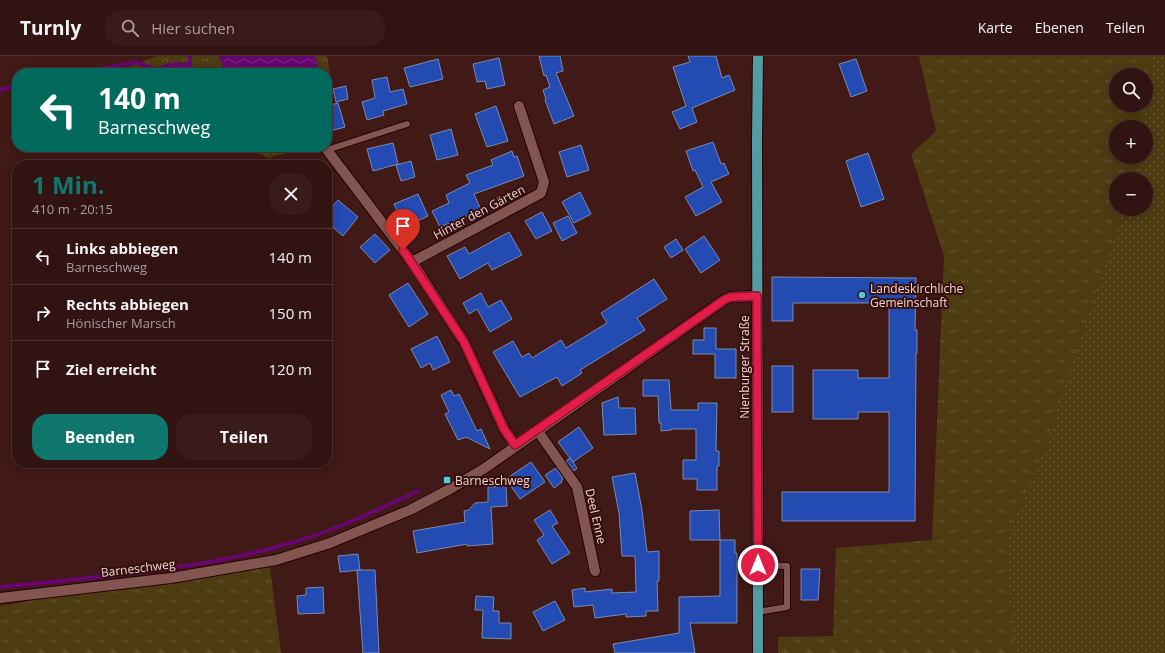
<!DOCTYPE html>
<html lang="de">
<meta charset="utf-8">
<style>
body{margin:0;font-family:"Open Sans",sans-serif;background:#391c1a;color:#f1f3f6;height:100vh;display:flex;flex-direction:column;font-size:15px;white-space:nowrap}
*{box-sizing:border-box;margin:0}
p{font-size:13px;color:#a89e9f}
.icon{flex:none;width:22px;height:22px;fill:none;stroke:currentColor;stroke-width:2;stroke-linecap:round;stroke-linejoin:round}
.map{position:relative;flex:1;overflow:hidden}
.sheet{position:absolute;left:12px;top:104px;width:320px;height:308px;display:flex;flex-direction:column;background:#311311;border-radius:16px;box-shadow:0 2px 10px #0003,0 0 0 1px #4c3231}
.sheet>*{flex:none}
.hud{position:absolute;left:12px;top:12px;width:320px;height:84px;border-radius:16px;box-shadow:0 2px 10px #0003,0 0 0 1px #4c3231;background:#00695c;color:#fff;overflow:hidden}
.controls{position:absolute;left:1109px;top:12px;display:grid;gap:8px}
.controls a{display:grid;place-items:center;width:44px;height:44px;border-radius:50%;background:#311311;box-shadow:0 2px 10px #0003,0 0 0 1px #4c3231;font-size:20px}
.pin{position:absolute;display:grid;place-items:center;width:34px;height:34px;color:#fff;margin:-41px -17px;border-radius:50% 50% 50% 0;rotate:-45deg;box-shadow:0 0 4px #0007}
.pin .icon{rotate:45deg}
.me{position:absolute;width:44px;margin:-22px;rotate:0deg;stroke-linejoin:round;filter:drop-shadow(0 0 3px #0008)}
.turn{display:flex;align-items:center;gap:14px;height:84px;padding:0 20px;font-size:18px}
.turn .icon{width:52px;height:52px;stroke-width:2.5}
.turn b{display:block;font-size:28px;line-height:34px}
.round{display:grid;place-items:center;flex:none;width:42px;height:42px;border-radius:16px;background:#391c1a}
.headline{display:flex;align-items:center;justify-content:space-between;height:68px;padding:0 20px}
h1{font-size:24px;font-weight:700;line-height:30px;color:#0f766e}
.action{display:flex;gap:8px;margin-top:auto;padding:8px 20px}
.action a{flex:1;height:46px;border-radius:16px;background:#0f766e;color:#fff;font-size:16px;font-weight:700;line-height:46px;text-align:center}
.action a+a{background:#391c1a;color:#f1f3f6}
ul{padding:0;list-style:none}
li{display:flex;align-items:center;gap:12px;height:56px;padding:0 20px;border-top:1px solid #4c3231}
li div{flex:1}
li b{display:block;font-size:15px}
li em{font-style:normal}
header{display:flex;align-items:center;gap:24px;box-sizing:border-box;height:56px;padding:0 20px;background:#311311;border-bottom:1px solid #4c3231}
header strong{font-size:19px}
nav{display:flex;gap:22px;margin-inline-start:auto;font-size:14px}
.search{width:280px;height:36px;background:#391c1a;display:flex;align-items:center;gap:10px;box-sizing:border-box;padding:0 14px;border-radius:16px;color:#a89e9f;font-size:15px}
.map>svg:first-child{display:block}
.grass{fill:url(#grass-tufts);fill-rule:evenodd}
.forest{fill:url(#forest-crowns)}
.park{fill:url(#park-dots)}
.water{fill:url(#water-waves)}
.lines{fill:none;stroke-linecap:round;stroke-linejoin:round}
.stream{stroke:#680570;stroke-width:4}
.building{fill:#244bb2;stroke:#788bb1}
.service-casing{stroke:#250203;stroke-width:8}
.minor-casing{stroke:#250203;stroke-width:12}
.primary-casing{stroke:#250203;stroke-width:12}
.service{stroke:#835551;stroke-width:6}
.minor{stroke:#835551;stroke-width:10}
.primary{stroke:#519da4;stroke-width:10}
.route-casing{stroke:#92132f;stroke-width:10}
.route{stroke:#e11d48;stroke-width:7}
.poi-dot{fill:#52cbd8;stroke:#350f0e;stroke-width:1.5}
.labels{text-anchor:middle;dominant-baseline:central;stroke-width:4;stroke-linejoin:round;paint-order:stroke}
.street-label{font-size:12px;fill:#f1d5d2;stroke:#350f0e}
.poi-label{font-size:12px;fill:#f1d5d2;stroke:#350f0e;text-anchor:start}
</style>
<header>
<strong>Turnly</strong>
<div class="search"><svg class="icon" aria-label="search" viewBox="0 0 24 24"><circle cx="10" cy="10" r="6"/><path d="M15 15l6 6"/></svg>Hier suchen</div>
<nav><a>Karte</a><a>Ebenen</a><a>Teilen</a></nav>
</header>
<div class="map">
<svg width="1165" height="597" viewBox="0 0 1165 597">
<defs>
<pattern id="grass-tufts" width="24" height="20" patternUnits="userSpaceOnUse"><rect width="24" height="20" fill="#4d3b12"/><path d="M3 7l-1-3M5 7V3M7 7l1-3M15 17l-1-3M17 17v-4M19 17l1-3" fill="none" stroke="#675634"/></pattern>
<pattern id="forest-crowns" width="20" height="18" patternUnits="userSpaceOnUse"><rect width="20" height="18" fill="#4d3b12"/><path d="M2 6a3 3 0 1 1 6 0M12 15a3 3 0 1 1 6 0" fill="none" stroke="#675634"/></pattern>
<pattern id="park-dots" width="8" height="8" patternUnits="userSpaceOnUse"><rect width="8" height="8" fill="#4d3b12"/><path d="M2 2h.1M6 6h.1" fill="none" stroke="#675634" stroke-width="1.8" stroke-linecap="round"/></pattern>
<pattern id="water-waves" width="16" height="10" patternUnits="userSpaceOnUse"><rect width="16" height="10" fill="#680570"/><path d="M0 5q4-4 8 0t8 0" fill="none" stroke="#7e2984"/></pattern>
</defs>
<rect width="100%" height="100%" fill="#411917"/>
<!-- grass -->
<g class="grass">
<path d="M919,0h246v597h-387v-16l55,-1 3,-88 96,-8 12,-284 -33,-102 25,-23zM1116,19h30v30h-30zM1116,71h30v30h-30zM1116,123h30v30h-30z"/>
<path d="M269,503l12,94h-281v-47z"/>
</g>
<!-- forest -->
<g class="forest">
<path d="M157,0h62l7,17h-28l-8,-10 -18,-1 -20,8 2,3h-25l-1,-6z"/>
<path d="M315,0h12l3,17h-37l25,-7z"/>
</g>
<!-- park -->
<g class="park">
<path d="M1154,0h11v597h-150l-7,-84v-33l37,-87 78,-240h23v-30h-14l5,-22h9v-30h-4z"/>
<path d="M254,91h53l-39,11 -11,-5z"/>
</g>
<!-- water -->
<g class="water">
<path d="M219,0h96l3,10 -25,7h-67z"/>
<path d="M172,6l18,1 8,10h-44l-2,-4z"/>
</g>
<g class="lines">
<!-- stream -->
<g class="stream">
<path d="M186,9l4,-2v-7"/>
<path d="M80,17l55,-11 22,8"/>
<path d="M0,34l17,-4"/>
<path d="M0,531c95,-10 194,-16 287,-43 45,-12 88,-33 131,-53"/>
</g>
</g>
<!-- building -->
<g class="building">
<path d="M539,0h21l3,15 -7,2 18,43 -20,8 -9,-24 1,-1 -3,-9 7,-3 -4,-12 -2,1z"/>
<path d="M688,0h28l6,22 7,-3 6,15 -43,18 5,14 -17,7 -8,-17 14,-6 -13,-39 17,-5z"/>
<path d="M499,2l6,27 -18,4 -2,-8 -8,1 -4,-18z"/>
<path d="M438,3l5,20 -33,8 -6,-19z"/>
<path d="M856,3l11,32 -16,6 -12,-33z"/>
<path d="M387,21l3,15 13,-3 4,15 -24,7 1,4 -17,5 -5,-18 13,-4 -3,-18z"/>
<path d="M346,30l2,13 -12,3 -3,-13z"/>
<path d="M338,47l7,24 -18,5v-26z"/>
<path d="M496,50l12,35 -21,6 -12,-33z"/>
<path d="M451,73l7,26 -21,5 -7,-25z"/>
<path d="M713,86l8,22 3,-1 5,11 -18,8 11,20 -26,14 -11,-19 18,-10 -8,-17 -2,1 -7,-20z"/>
<path d="M393,87l5,21 -25,7 -6,-22z"/>
<path d="M581,89l8,25 -22,7 -8,-25z"/>
<path d="M512,95l2,6 3,-1 7,20 -50,18 7,16 -41,17 -8,-16 17,-8 -3,-8 24,-12 -4,-8 27,-10 -2,-5z"/>
<path d="M868,97l16,46 -23,8 -15,-46z"/>
<path d="M411,105l4,16 -14,4 -5,-16z"/>
<path d="M580,136l11,22 -17,9 -12,-21z"/>
<path d="M418,138l10,22 -24,11 -10,-23z"/>
<path d="M338,144l20,17 -15,19 -16,-14v-9z"/>
<path d="M542,156l10,19 -16,8 -11,-18z"/>
<path d="M568,160l9,17 -15,8 -9,-18z"/>
<path d="M509,176l13,23 -30,15 -4,-7 -28,16 -13,-23 18,-9 4,7z"/>
<path d="M375,178l15,16 -15,13 -15,-16z"/>
<path d="M704,180l16,24 -19,13 -16,-24z"/>
<path d="M676,183l7,11 -12,8 -7,-11z"/>
<path d="M772,221l144,1 -1,52h2v23h-1l-1,168h-133v-29h107v-80h-31v7h-45v-49h45v8h31v-75h-96v18h-21z"/>
<path d="M654,223l13,20 -30,19 8,12 -65,40 2,3 -20,13 -5,-9 -37,20 -27,-45 20,-11 9,16 7,-4 3,5 29,-18 5,8 41,-25 -6,-10z"/>
<path d="M408,227l20,31 -19,13 -20,-32z"/>
<path d="M481,237l7,14 13,-7 11,19 -22,13 -13,-23 -8,5 -6,-11z"/>
<path d="M704,272h12v21h20v29h-21v-24h-22v-14h11z"/>
<path d="M437,280l13,26 -17,8 -3,-7 -9,5 -10,-19z"/>
<rect x="772" y="310" width="21" height="46"/>
<path d="M643,324h26l2,30h27v-7h19l-1,48h3v15h-2v24h-20v-11h-14v-19h13v-31h-25v1l-10,1v-8h-2l-1,-27h-15z"/>
<path d="M451,334l3,6 5,-2 18,37 4,-2 9,20 -24,-12 -8,3 -13,-26 4,-2 -8,-17z"/>
<path d="M618,341l1,11h16l1,26 -32,1 -2,-32z"/>
<path d="M579,371l14,21 -20,14 -15,-20z"/>
<path d="M570,402l7,10 -3,3 -8,-10z"/>
<path d="M531,406l14,20 -25,17 -14,-20z"/>
<path d="M556,412l7,11 -2,2 1,1 -8,6 -9,-13z"/>
<path d="M635,417l7,37 5,42 12,-1v30h-2l1,30h-12v5l-20,1v-3l-31,4 -2,-13 -19,2 -2,-17 13,-2v4l27,-3v4l24,-1 -1,-36h-13l-3,-43 -7,-36z"/>
<path d="M506,430l1,20 -16,1 2,37 -26,2v-2l-50,9 -4,-22 52,-9 -1,-11 5,-1 6,-7 13,-1v-15z"/>
<path d="M550,454l8,13 -6,3 18,27 -18,11 -15,-24 7,-5 -10,-15z"/>
<path d="M719,454l1,30h-30v-29z"/>
<path d="M720,484h15v13h2v70h-47l5,30h-80l-2,-9 66,-11v-36l41,-1z"/>
<path d="M358,498l2,16 -20,2 -2,-16z"/>
<path d="M801,513h19l-2,31h-17z"/>
<path d="M357,514h18l4,83h-16z"/>
<path d="M323,531l1,26 -26,1 -1,-18 9,-1v-7z"/>
<path d="M476,540l18,1 -1,14h6v12h12v16l-29,-1 1,-28h-8z"/>
<path d="M555,545l10,19 -22,11 -10,-19z"/>
</g>
<g class="lines">
<!-- service casing -->
<g class="service-casing">
<g id="service">
<path d="M327,94l80,-26"/>
<path d="M758,509l29,1v41l-29,5"/>
</g>
</g>
<!-- minor casing -->
<g class="minor-casing">
<g id="minor">
<path d="M327,94l85,112 52,80 40,87 11,16"/>
<path d="M412,206l129,-69 3,-11 -25,-76"/>
<path d="M537,374l40,57 18,84"/>
<path d="M0,542l171,-20 105,-18 54,-17 80,-33 40,-21 35,-21 239,-168 7,-3 26,-1"/>
</g>
</g>
<!-- primary casing -->
<g class="primary-casing">
<path id="primary" d="M758,597l-1,-513 1,-84"/>
</g>
<!-- service -->
<use href="#service" class="service"/>
<!-- minor -->
<use href="#minor" class="minor"/>
<!-- primary -->
<use href="#primary" class="primary"/>
</g>
<g class="lines">
<!-- route casing -->
<g class="route-casing">
<path id="route" d="M403,194l61,92 40,87 11,16 209,-145 7,-3 26,-1 1,269"/>
</g>
<!-- route -->
<use href="#route" class="route"/>
</g>
<!-- markers -->
<g class="poi-dot">
<circle cx="862" cy="239" r="4"/>
<rect x="443" y="420" width="8" height="8" rx="2"/>
</g>
<g class="labels">
<!-- street labels -->
<g class="street-label">
<text transform="translate(479 156) rotate(-28)">Hinter den Gärten</text>
<text transform="translate(744 311) rotate(-90)">Nienburger Straße</text>
<text transform="translate(596 460) rotate(77)">Deel Enne</text>
<text transform="translate(138 512) rotate(-7)">Barneschweg</text>
</g>
<!-- poi labels -->
<g class="poi-label">
<text x="870" y="232">Landeskirchliche<tspan x="870" dy="14">Gemeinschaft</tspan></text>
<text x="455" y="424">Barneschweg</text>
</g>
</g>
</svg>
<div class="controls">
<a><svg class="icon" aria-label="search" viewBox="0 0 24 24"><circle cx="10" cy="10" r="6"/><path d="M15 15l6 6"/></svg></a>
<a>+</a>
<a>−</a>
</div>
<div class="pin" style="left:403px;top:194px;background:#d93025"><svg class="icon" aria-label="arrive" viewBox="0 0 24 24"><path d="M6 21V4h12l-3 4 3 4H6"/></svg></div>
<svg class="me" style="left:758px;top:509px" viewBox="-20 -20 40 40"><circle r="17" fill="#e11d48" stroke="#fff" stroke-width="3"/><path d="M0-11L8 9 0 5-8 9z" fill="#fff"/></svg>
<div class="hud">
<div class="turn"><svg class="icon" aria-label="left" viewBox="0 0 24 24"><path d="M17 20v-9H6M10 6l-5 5 5 5"/></svg><div><b>140 m</b>Barneschweg</div></div>
</div>
<section class="sheet">
<div class="headline"><div><h1>1 Min.</h1><p>410 m · 20:15</p></div><a class="round"><svg class="icon" aria-label="close" viewBox="0 0 24 24"><path d="M6 6l12 12M18 6L6 18"/></svg></a></div>
<ul>
<li><svg class="icon" aria-label="left" viewBox="0 0 24 24"><path d="M17 20v-9H6M10 6l-5 5 5 5"/></svg><div><b>Links abbiegen</b><p>Barneschweg</p></div><em>140 m</em></li>
<li><svg class="icon" aria-label="right" viewBox="0 0 24 24"><path d="M7 20v-9h11M14 6l5 5-5 5"/></svg><div><b>Rechts abbiegen</b><p>Hönischer Marsch</p></div><em>150 m</em></li>
<li><svg class="icon" aria-label="arrive" viewBox="0 0 24 24"><path d="M6 21V4h12l-3 4 3 4H6"/></svg><div><b>Ziel erreicht</b></div><em>120 m</em></li>
</ul>
<div class="action"><a>Beenden</a><a>Teilen</a></div>
</section>
</div>
